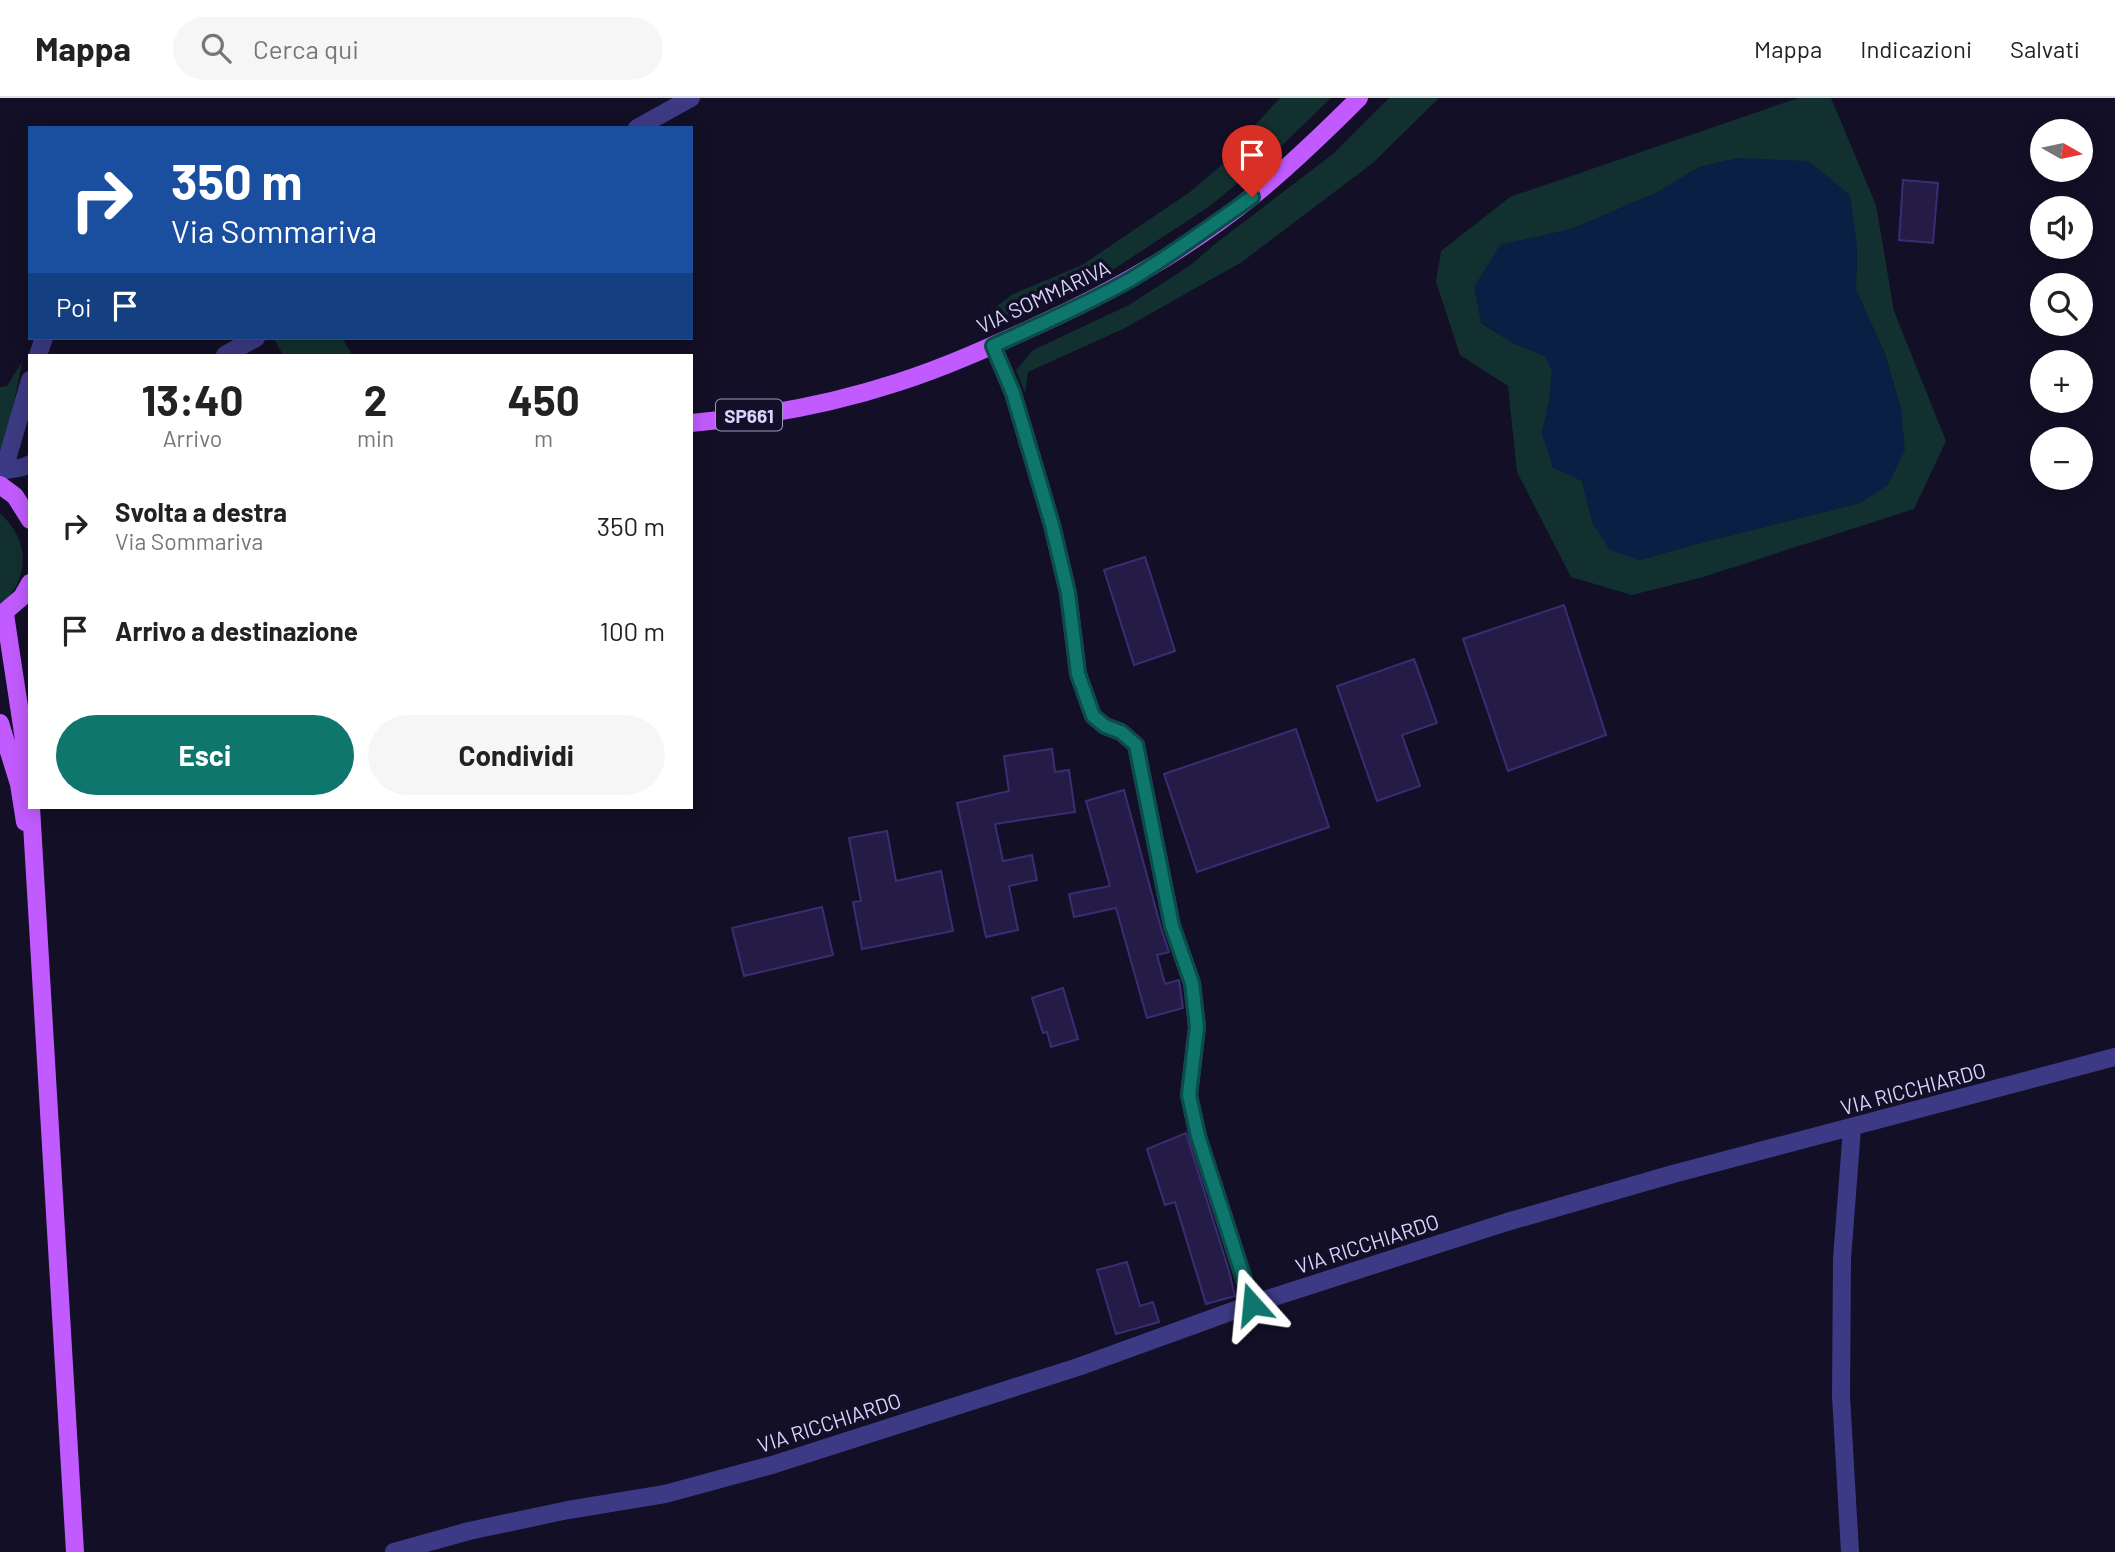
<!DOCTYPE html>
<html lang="it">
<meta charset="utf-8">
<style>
body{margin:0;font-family:Barlow,sans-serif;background:#f6f6f6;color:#222;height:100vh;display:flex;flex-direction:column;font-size:26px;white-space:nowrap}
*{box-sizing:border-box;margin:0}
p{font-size:23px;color:#767676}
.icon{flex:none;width:38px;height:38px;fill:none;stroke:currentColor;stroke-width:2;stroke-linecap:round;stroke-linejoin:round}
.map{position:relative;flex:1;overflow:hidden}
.drawer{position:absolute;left:28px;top:256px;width:665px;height:455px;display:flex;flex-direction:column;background:#fff;border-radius:0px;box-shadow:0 4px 18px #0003}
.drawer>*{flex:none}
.top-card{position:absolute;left:28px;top:28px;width:665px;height:214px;border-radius:0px;box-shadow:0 4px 18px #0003;background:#1a4fa0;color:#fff;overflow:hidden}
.needle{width:46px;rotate:99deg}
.fabs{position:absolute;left:2030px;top:21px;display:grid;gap:14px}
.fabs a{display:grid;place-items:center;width:63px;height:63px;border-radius:50%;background:#fff;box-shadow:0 4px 18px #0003;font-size:35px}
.pin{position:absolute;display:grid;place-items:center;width:60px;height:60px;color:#fff;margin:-72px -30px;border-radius:50% 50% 50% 0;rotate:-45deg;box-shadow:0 0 7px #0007}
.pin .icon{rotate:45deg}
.me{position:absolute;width:77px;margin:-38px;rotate:342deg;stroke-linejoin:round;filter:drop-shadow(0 0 5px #0008)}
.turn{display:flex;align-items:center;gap:24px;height:147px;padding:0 28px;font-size:32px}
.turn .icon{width:91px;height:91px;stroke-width:2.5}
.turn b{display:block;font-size:49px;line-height:60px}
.then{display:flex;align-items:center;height:66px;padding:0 28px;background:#0003;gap:14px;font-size:26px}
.eta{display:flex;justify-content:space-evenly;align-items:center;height:119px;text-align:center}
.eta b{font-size:42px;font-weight:700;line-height:49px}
.button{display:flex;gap:14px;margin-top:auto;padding:14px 28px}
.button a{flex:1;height:80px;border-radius:42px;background:#0f766e;color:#fff;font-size:28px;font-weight:700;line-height:80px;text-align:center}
.button a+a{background:#f6f6f6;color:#222}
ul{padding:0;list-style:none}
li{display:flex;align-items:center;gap:21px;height:105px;padding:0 28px}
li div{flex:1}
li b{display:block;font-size:26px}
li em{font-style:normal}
header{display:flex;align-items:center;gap:42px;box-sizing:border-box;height:98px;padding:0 35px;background:#fff;border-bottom:2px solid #e0e0e0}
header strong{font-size:33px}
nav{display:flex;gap:38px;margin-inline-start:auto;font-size:24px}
.search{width:490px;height:63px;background:#f6f6f6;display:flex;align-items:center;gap:18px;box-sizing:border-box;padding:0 24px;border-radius:38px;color:#767676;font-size:26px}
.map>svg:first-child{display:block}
.green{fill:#12302f;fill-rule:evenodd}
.water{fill:#0a1f44}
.building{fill:#241b47;stroke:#3b2d73;stroke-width:2}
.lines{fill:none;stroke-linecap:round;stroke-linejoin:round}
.minor{stroke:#3d3a85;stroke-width:18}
.major{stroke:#c25bff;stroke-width:18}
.route-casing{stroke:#0a4d48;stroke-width:18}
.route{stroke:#0f766e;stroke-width:12}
.labels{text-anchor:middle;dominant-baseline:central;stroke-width:7;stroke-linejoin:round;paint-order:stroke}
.shield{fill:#130f26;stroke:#9e99be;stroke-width:2}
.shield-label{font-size:19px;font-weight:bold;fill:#d9d4ff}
.street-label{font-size:21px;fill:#d9d4ff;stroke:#130f26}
</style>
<header>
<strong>Mappa</strong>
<div class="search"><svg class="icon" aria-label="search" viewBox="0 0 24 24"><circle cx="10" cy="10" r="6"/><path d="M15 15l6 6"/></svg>Cerca qui</div>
<nav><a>Mappa</a><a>Indicazioni</a><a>Salvati</a></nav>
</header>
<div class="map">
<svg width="2115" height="1454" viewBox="0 0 2115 1454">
<rect width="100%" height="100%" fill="#130f26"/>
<!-- green -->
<g class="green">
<path d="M1280,0h51l-57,55 -64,53 -96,63 -88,42 -51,12 38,-29 69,-29 108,-73 49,-42 16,-25z"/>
<path d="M1389,0h50l-65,64 -132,100 -119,67 -95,43 -3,21 -9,-23 17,-20 96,-45 63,-41 23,-20 119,-91z"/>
<path d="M1798,0h33l45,107 18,106 52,130 -32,68 -211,68 -71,18 -61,-18 -54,-105 -9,-86 -48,-31 -24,-73 5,-31 69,-54zM1739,60l118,88 -1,44 29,64 16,55 -41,94 -164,41 -57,16 -46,-36 -11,-43 -40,-47 7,-32 3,-32 -7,-14 -32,-13 -32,-20 19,-78 72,-16 84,-36 44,-26z"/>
<path d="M277,240h65l10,17h-69l-9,-16z"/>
<path d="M22,264l-8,42 -14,52v-69l7,-1z"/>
<path d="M0,415c31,29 30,65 0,94z"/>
</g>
<!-- water -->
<path class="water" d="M1739,60l70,3 41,34 7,51 -1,44 29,64 16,55 4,41 -17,35 -28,18 -164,41 -56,16 -30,-10 -17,-26 -11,-43 -29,-13 -11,-34 7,-32 3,-32 -7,-14 -32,-13 -32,-20 -7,-36 26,-42 72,-16 84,-36 44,-26z"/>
<!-- building -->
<g class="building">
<path d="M1903,82l35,3 -5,60 -34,-3z"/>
<path d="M1145,459l30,94 -41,14 -30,-95z"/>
<path d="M1564,507l42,130 -98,36 -45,-132z"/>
<path d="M1414,561l23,64 -35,12 18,51 -43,15 -40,-115z"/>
<path d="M1296,631l33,98 -132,45 -33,-98z"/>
<path d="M1052,651l3,23 14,-2 6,42 -80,12 8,37 29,-6 5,25 -28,6 9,44 -32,7 -29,-134 52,-12 -5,-35z"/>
<path d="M1124,692l37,138 8,24 -12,3 8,29 14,-4 4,28 -36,10 -31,-110 -42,9 -5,-23 41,-8 -24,-85z"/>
<path d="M887,733l9,50 45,-10 12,60 -91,18 -9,-47 8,-1 -12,-63z"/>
<path d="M822,809l11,48 -89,21 -12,-48z"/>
<path d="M1063,890l15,51 -27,8 -4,-15 -4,1 -11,-35z"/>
<path d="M1186,1035l43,138 6,25 -29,8 -31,-102 -10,3 -18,-56z"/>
<path d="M1127,1164l13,44 13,-4 6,20 -43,12 -19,-64z"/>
</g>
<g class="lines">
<!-- minor -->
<g class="minor">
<path d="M637,30l54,-30"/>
<path d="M993,248l20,47 39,132 16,68 10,81 15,42 12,10 16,6 15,13 36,181 20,57 5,44 -8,68 9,42 54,167"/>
<path d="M38,257l6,-17"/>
<path d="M225,257l31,-17"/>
<path d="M4,372l26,-90"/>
<path d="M0,375c9,-6 18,-2 30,-9"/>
<path d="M394,1454l75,-21 99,-21 97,-16 107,-29 306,-98 174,-63 255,-82 166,-48 442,-117"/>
<path d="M1850,1454l-9,-156 1,-137 10,-131"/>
</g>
<!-- major -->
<g class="major">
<path d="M691,325c70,-6 141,-19 208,-41 47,-15 93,-36 137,-56 78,-35 152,-77 218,-131 37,-30 71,-63 105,-97"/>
<path d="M0,387l15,11 15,24"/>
<path d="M5,516l18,119 6,57"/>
<path d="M0,518l22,-19 8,-14"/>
<path d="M0,625l19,61 6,38"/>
<path d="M31,709l44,745"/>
</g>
</g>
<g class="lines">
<!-- route casing -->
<g class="route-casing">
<path id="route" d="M1252,99c-39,28 -78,56 -119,81 -45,26 -93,46 -140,68l20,47 39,132 16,68 10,81 15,42 12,10 16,6 15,13 36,181 20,57 5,44 -8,68 9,41 54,168"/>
</g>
<!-- route -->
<use href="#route" class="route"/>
</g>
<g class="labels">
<!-- shield labels -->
<rect class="shield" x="716" y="301.5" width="66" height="31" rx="5"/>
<g class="shield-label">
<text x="749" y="317">SP661</text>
</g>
<!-- street labels -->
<g class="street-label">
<text transform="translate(1043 198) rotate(-25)">VIA SOMMARIVA</text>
<text transform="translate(1913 990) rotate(-15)">VIA RICCHIARDO</text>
<text transform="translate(1367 1145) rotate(-18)">VIA RICCHIARDO</text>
<text transform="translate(829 1324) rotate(-18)">VIA RICCHIARDO</text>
</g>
</g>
</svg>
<div class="fabs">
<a><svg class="needle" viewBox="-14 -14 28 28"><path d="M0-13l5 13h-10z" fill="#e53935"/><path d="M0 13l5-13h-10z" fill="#767676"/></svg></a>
<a><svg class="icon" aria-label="sound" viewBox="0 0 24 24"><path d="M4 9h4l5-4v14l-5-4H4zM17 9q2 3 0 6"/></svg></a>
<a><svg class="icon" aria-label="search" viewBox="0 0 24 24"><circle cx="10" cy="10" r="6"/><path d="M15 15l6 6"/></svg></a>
<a>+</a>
<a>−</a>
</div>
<div class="pin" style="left:1252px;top:99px;background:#d93025"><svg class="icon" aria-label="arrive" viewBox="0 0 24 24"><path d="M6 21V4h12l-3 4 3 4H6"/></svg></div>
<svg class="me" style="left:1252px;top:1206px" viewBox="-20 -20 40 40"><path d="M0-17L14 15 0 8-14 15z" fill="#0f766e" stroke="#fff" stroke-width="4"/></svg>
<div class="top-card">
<div class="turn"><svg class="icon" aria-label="right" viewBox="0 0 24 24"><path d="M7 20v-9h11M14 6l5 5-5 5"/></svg><div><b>350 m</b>Via Sommariva</div></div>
<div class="then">Poi<svg class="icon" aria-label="arrive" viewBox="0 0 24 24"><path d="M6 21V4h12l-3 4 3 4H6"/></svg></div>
</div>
<section class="drawer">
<div class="eta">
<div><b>13:40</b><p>Arrivo</p></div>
<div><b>2</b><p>min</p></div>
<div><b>450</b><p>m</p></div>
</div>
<ul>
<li><svg class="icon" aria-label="right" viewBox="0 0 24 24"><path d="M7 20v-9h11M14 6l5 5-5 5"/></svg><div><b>Svolta a destra</b><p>Via Sommariva</p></div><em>350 m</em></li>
<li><svg class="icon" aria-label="arrive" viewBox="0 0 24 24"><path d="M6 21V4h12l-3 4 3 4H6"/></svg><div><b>Arrivo a destinazione</b></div><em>100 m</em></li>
</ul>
<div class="button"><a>Esci</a><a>Condividi</a></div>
</section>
</div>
